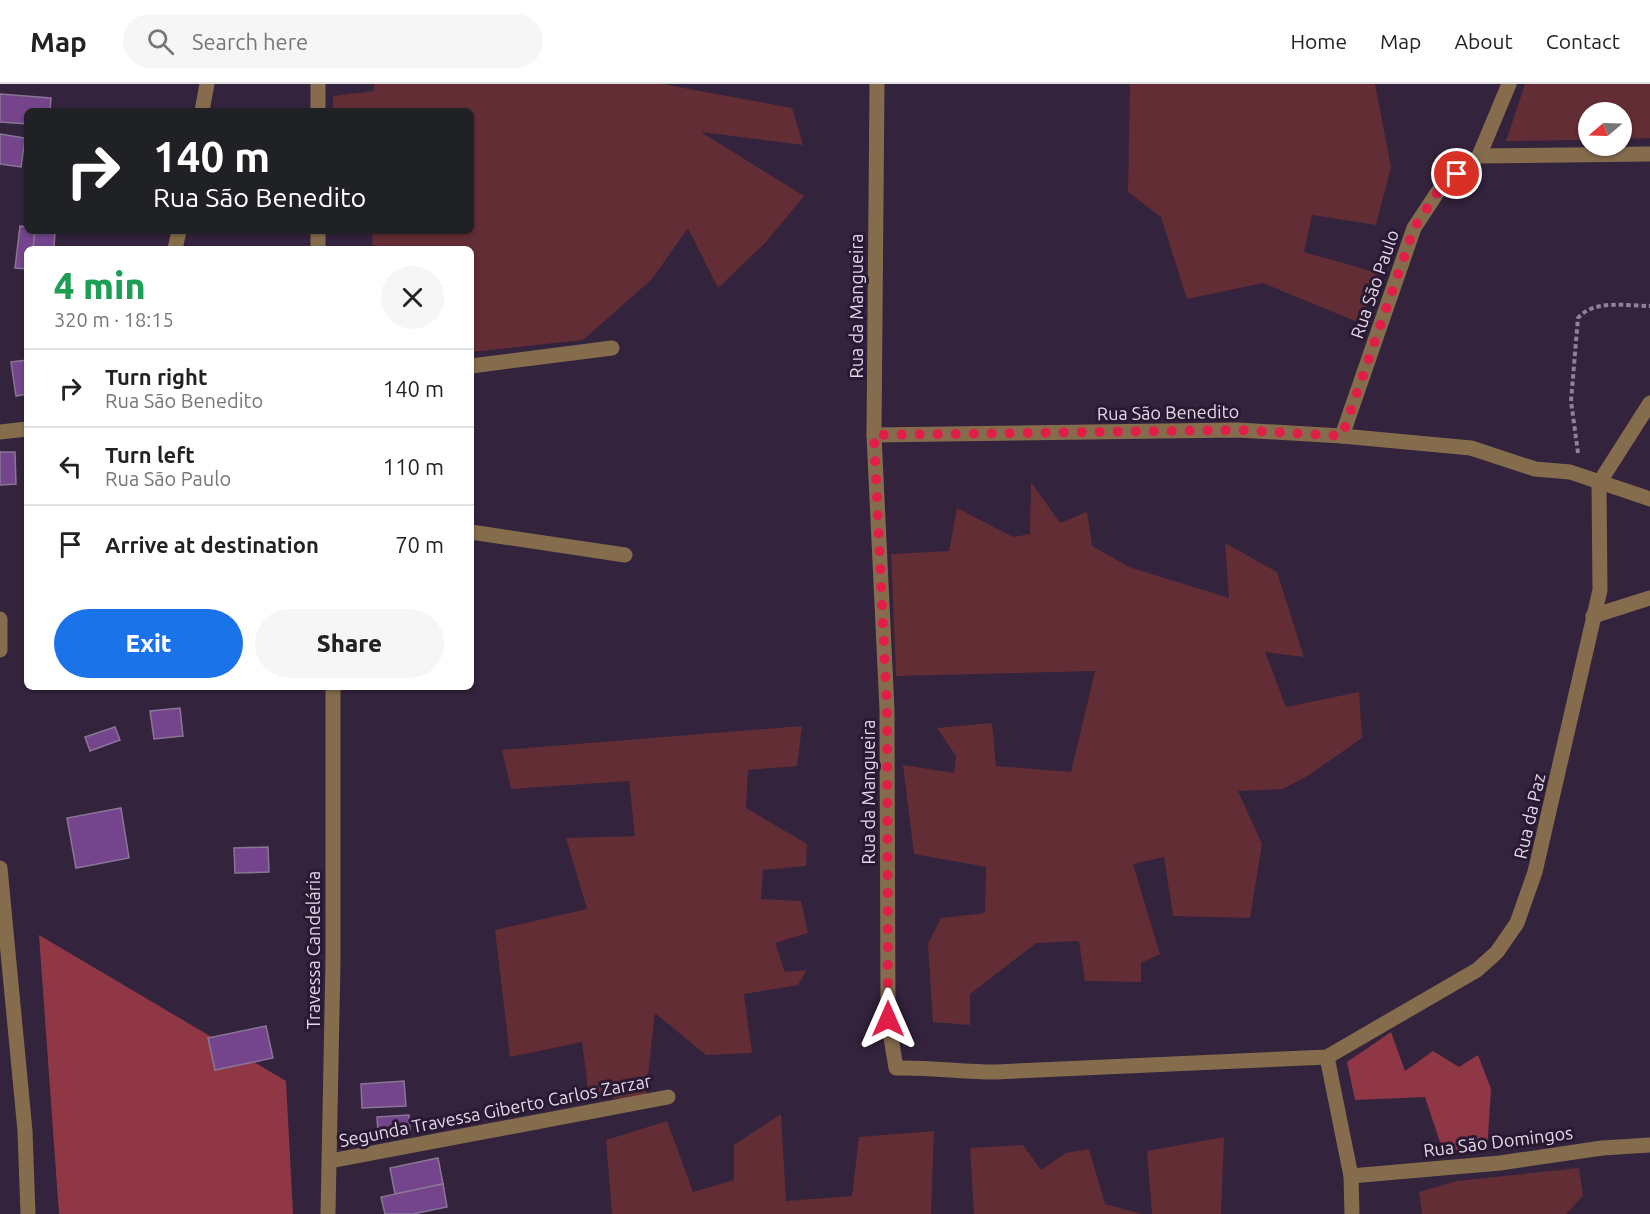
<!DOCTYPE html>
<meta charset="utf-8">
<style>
body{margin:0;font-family:Ubuntu,sans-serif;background:#f6f6f6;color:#222;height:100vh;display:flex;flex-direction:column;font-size:22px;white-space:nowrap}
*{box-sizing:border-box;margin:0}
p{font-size:20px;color:#767676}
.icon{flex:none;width:33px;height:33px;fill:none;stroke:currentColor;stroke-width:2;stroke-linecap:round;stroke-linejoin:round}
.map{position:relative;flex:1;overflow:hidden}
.details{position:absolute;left:24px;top:162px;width:450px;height:444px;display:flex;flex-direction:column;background:#fff;border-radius:9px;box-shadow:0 2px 4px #0004}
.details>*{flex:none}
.guide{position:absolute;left:24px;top:24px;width:450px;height:126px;border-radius:9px;box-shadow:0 2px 4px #0004;background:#202124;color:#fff;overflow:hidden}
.needle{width:39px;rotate:251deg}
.controls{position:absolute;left:1578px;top:18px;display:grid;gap:12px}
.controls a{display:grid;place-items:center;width:54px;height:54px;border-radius:50%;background:#fff;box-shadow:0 2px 4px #0004;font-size:30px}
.pin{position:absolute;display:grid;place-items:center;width:51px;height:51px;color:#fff;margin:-26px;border:3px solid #fff;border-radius:50%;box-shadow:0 2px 6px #0007}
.me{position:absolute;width:66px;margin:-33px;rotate:0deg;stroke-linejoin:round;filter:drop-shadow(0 0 4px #0008)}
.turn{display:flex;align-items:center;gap:21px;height:126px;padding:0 30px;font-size:27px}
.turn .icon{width:78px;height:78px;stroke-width:2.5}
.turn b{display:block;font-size:42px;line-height:51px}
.round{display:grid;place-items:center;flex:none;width:63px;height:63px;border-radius:32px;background:#f6f6f6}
.head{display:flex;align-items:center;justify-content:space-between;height:102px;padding:0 30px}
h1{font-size:36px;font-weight:800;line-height:45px;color:#1e9e55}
.primary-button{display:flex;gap:12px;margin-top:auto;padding:12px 30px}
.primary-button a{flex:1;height:69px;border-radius:36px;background:#1a73e8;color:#fff;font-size:24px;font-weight:800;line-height:69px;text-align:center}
.primary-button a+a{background:#f6f6f6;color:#222}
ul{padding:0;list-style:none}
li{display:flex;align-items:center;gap:18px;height:78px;padding:0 30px;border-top:2px solid #e0e0e0}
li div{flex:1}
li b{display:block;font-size:22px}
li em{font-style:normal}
header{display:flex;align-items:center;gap:36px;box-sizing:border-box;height:84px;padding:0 30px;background:#fff;border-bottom:2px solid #e0e0e0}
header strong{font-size:28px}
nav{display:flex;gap:33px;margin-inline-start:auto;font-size:21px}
.search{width:420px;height:54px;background:#f6f6f6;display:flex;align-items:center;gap:15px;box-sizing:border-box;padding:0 21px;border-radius:33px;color:#767676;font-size:22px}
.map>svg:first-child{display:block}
.green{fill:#622d34}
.forest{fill:#903746}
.building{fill:#74458d;stroke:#897694;stroke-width:1.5}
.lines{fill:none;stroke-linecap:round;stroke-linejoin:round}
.path{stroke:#8f8296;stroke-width:4;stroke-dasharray:4.5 3;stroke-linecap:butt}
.minor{stroke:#856c4d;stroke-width:15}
.route{stroke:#e11d48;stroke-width:10;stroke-dasharray:0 18}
.labels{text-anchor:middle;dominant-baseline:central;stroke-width:6;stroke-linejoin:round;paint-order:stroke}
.street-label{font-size:18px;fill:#e3d8e9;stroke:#291932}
</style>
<header>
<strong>Map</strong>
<div class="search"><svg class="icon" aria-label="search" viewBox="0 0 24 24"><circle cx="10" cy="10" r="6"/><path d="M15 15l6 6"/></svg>Search here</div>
<nav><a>Home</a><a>Map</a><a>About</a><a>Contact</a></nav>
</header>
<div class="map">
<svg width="1650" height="1130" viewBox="0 0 1650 1130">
<rect width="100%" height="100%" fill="#33233c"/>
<!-- green -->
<g class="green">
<path d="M374,0h288l130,24 11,37 -102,-13 103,64 -38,46 -48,46 -30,-60 -36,51 -69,61 -112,12v-103h-98l-1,-18h99v-120h-138v-15l41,-5z"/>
<path d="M1130,0h245l16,83 -15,58 -64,-10 -8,37 78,22 -22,49 -97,-40 -76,16 -26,-82 -33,-25z"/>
<path d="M1525,0h125v54l-28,1v-27h-34v28l-82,1z"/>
<path d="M1031,398l29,41 27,-11 5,34 37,21 100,31 -4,-55 52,29 27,85 -39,-5 21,55 73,-15 3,46 -53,37 -26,14 -45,2 24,53 -12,74 -77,-2 -9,-59 -31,7 27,90 -19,9v19l-56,-1 -6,-40 -43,2 -66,51v31l-37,-3 -5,-78 13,-26 44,-5 1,-46 -72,-13 -11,-89 51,8 2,-17 -19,-28 55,-5 4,43 75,6 24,-101 -199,5 -5,-122 58,-3 8,-43 56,29 17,-3z"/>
<path d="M802,642l-5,40 -49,4 -2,38 61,36 -1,22 -43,4 -2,29 40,2 7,32 -33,10 10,29 22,-2 -9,15 -54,9 8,59 -46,2 -51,-42 -10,88 -56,-5 -7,-54 -72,15 -15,-127 92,-21 -21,-71 69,-2 -6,-55 -118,8 -9,-39z"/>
<path d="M781,1030l5,87 66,-5 7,-59 75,-6 -3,83h-319l-6,-74 61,-19 26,71 41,-12v-35z"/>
<path d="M1224,1053l-3,77h-69l-5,-63z"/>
<path d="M1023,1061l18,25 25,-17 23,-4 16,55 37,10h-168l-4,-66z"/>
<path d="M1579,1084l4,28 -17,18h-144l-3,-22 38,-11z"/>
</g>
<!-- forest -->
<g class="forest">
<path d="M39,851l247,146 7,133h-234z"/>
<path d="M1391,948l14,39 28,-20 26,16 19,-12 13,34 -4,62h-44l-18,-54 -70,3 -8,-38z"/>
</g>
<!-- building -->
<g class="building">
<path d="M0,10l51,4 -1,13h-23v13l-27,-2z"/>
<path d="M0,50l25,4 -4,29 -21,-3z"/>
<path d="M20,142l7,1v4h8l-2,18h-6v20l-12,-1z"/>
<path d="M35,147h20l-1,18h-21z"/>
<path d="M27,276v34l-11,2 -5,-34z"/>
<path d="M0,368h15l1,32 -16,1z"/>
<path d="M180,624l3,28 -29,3 -4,-28z"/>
<path d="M115,643l5,13 -30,11 -5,-14z"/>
<path d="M121,724l8,50 -53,10 -9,-50z"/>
<path d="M268,763l1,25 -34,1 -1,-25z"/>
<path d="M266,942l7,32 -58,12 -7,-32z"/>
<path d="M404,997l2,25 -44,2 -1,-24z"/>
<path d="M409,1031l1,15 -32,3 -1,-16z"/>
<path d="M438,1074l5,26 -48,10 -5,-26z"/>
<path d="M443,1100l4,23 -34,7h-28l-4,-17z"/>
</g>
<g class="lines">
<!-- path -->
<path class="path" d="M1578,369l-7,-52 7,-83c16,-19 49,-12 72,-12"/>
<!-- minor -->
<g class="minor">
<path d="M877,0l-3,351 13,275 1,309 8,49c34,-1 66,4 100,4l331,-15 150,-87 20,-18 20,-29 18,-51 65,-282 -1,-107"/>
<path d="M202,27l5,-27"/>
<path d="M318,27v-27"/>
<path d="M1479,72l30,-72"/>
<path d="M318,147v18"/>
<path d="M175,165l4,-18"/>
<path d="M471,282l141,-18"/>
<path d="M0,348l27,-3"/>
<path d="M874,351l364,-5 104,6 129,12 64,21 35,3 80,27"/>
<path d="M1342,352l72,-208 27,-41 38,-31 171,-2"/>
<path d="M1599,399l51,-80"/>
<path d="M471,448l154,23"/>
<path d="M1593,532l57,-18"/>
<path d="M0,535v31"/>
<path d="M0,784l25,263 3,83"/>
<path d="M1327,973l24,119 1,38"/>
<path d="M330,1077l338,-64"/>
<path d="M1351,1092l149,-13 102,-15 48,-3"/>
<path d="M328,1130l5,-253v-274"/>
</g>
</g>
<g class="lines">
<!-- route -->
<path class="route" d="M888,935l-1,-309 -13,-275 364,-5 104,6 72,-208 27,-41 16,-13"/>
</g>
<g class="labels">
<!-- street labels -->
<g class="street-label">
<text transform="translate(1374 200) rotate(-71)">Rua São Paulo</text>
<text transform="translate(856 222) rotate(-90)">Rua da Mangueira</text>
<text transform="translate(1168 328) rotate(-1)">Rua São Benedito</text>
<text transform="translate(868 708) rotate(-90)">Rua da Mangueira</text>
<text transform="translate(1529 732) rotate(-77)">Rua da Paz</text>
<text transform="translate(313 866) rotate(-90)">Travessa Candelária</text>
<text transform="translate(495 1026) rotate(-11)">Segunda Travessa Giberto Carlos Zarzar</text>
<text transform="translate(1498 1057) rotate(-7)">Rua São Domingos</text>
</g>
</g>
</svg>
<div class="controls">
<a><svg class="needle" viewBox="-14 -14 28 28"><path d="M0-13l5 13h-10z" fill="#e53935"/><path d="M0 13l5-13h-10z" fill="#767676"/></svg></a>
</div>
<div class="pin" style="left:1457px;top:90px;background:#d93025"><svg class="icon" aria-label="arrive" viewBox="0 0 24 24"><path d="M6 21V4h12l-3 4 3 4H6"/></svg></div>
<svg class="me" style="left:888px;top:935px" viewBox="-20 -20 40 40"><path d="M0-17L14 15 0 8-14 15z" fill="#e11d48" stroke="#fff" stroke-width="4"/></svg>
<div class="guide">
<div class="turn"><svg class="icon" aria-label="right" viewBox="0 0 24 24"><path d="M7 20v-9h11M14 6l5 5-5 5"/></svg><div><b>140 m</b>Rua São Benedito</div></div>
</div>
<section class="details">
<div class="head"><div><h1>4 min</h1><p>320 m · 18:15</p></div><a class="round"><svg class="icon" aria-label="close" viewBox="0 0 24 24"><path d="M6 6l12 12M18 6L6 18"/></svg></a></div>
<ul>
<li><svg class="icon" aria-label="right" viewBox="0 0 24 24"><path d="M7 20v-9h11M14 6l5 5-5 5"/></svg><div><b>Turn right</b><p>Rua São Benedito</p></div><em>140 m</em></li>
<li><svg class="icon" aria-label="left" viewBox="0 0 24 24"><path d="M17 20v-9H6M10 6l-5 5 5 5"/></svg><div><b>Turn left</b><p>Rua São Paulo</p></div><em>110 m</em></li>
<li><svg class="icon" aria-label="arrive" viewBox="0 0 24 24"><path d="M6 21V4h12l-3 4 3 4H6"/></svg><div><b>Arrive at destination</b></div><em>70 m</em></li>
</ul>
<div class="primary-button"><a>Exit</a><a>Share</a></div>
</section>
</div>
